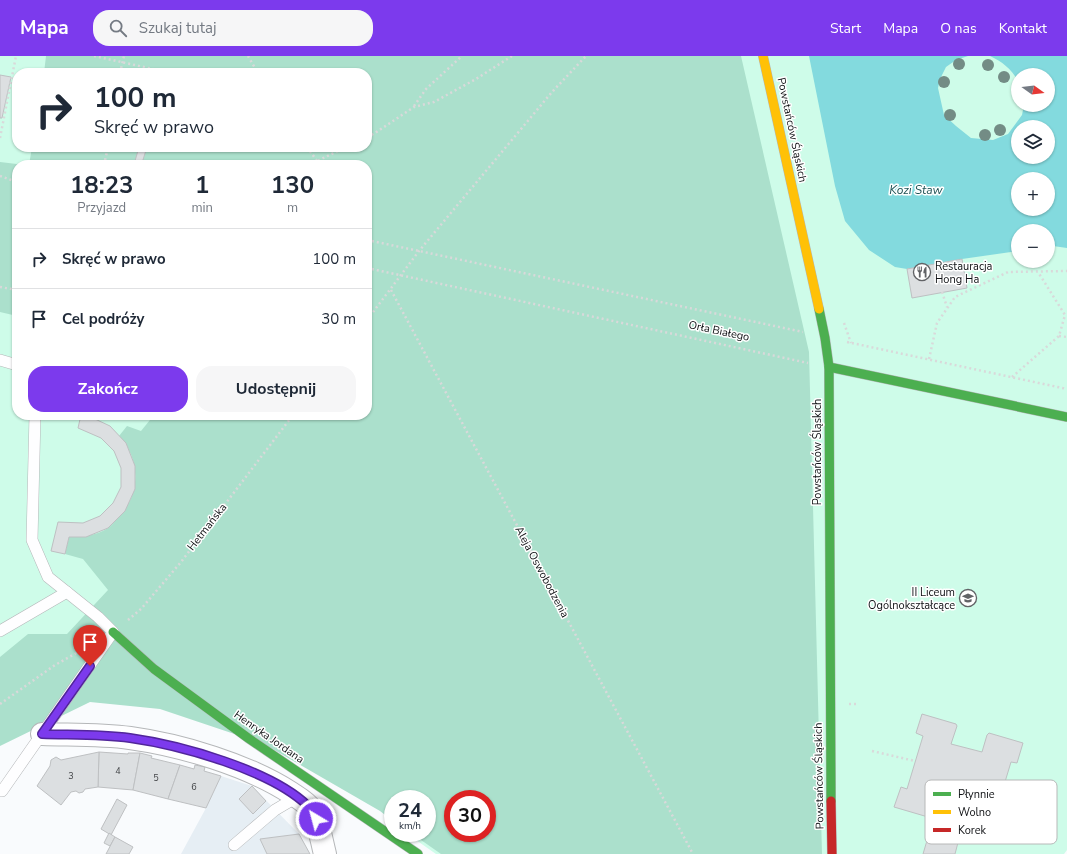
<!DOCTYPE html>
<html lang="pl">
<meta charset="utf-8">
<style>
body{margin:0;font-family:"Nunito Sans",sans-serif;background:#f6f6f7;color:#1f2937;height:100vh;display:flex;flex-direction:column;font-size:15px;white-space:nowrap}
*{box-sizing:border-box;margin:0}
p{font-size:13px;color:#747a83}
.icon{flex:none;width:22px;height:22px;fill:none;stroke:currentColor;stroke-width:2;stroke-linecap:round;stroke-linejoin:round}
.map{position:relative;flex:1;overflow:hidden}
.panel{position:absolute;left:12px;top:104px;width:360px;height:260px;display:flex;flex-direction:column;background:#fff;border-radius:16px;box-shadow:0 1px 3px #0004}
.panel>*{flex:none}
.hud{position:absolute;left:12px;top:12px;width:360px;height:84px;border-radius:16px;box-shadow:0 1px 3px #0004;background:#fff;color:#1f2937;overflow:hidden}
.needle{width:26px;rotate:105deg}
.tools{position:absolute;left:1011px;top:12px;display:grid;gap:8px}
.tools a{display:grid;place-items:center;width:44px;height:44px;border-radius:50%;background:#fff;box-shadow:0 1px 3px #0004;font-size:20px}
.speed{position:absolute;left:384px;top:734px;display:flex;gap:8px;font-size:20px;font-weight:700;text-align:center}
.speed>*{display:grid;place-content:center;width:52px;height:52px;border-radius:50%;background:#fff;box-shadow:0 1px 3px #0004;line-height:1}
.speed small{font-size:10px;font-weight:400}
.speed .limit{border:6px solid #d22;background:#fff;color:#111}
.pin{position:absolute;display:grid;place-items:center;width:34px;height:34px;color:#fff;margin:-41px -17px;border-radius:50% 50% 50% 0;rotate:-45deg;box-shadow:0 0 4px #0007}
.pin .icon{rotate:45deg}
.me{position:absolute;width:44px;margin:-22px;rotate:323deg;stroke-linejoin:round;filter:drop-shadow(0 0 3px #0008)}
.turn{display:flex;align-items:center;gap:14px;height:84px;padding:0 16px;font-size:18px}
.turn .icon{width:52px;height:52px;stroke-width:2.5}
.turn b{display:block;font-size:28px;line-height:34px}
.eta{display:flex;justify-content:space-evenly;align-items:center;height:68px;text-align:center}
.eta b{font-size:24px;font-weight:700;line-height:28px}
.primary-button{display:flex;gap:8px;margin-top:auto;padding:8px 16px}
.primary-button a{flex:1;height:46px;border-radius:16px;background:#7c3aed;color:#fff;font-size:16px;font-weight:700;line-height:46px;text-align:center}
.primary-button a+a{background:#f6f6f7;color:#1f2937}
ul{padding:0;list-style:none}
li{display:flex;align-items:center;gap:12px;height:60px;padding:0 16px;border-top:1px solid #e0e1e3}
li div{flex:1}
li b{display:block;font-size:15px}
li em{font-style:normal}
header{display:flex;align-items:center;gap:24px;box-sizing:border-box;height:56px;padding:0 20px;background:#7c3aed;color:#fff}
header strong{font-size:19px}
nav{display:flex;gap:22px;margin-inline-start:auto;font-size:14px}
.search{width:280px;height:36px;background:#f6f6f7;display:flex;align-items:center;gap:10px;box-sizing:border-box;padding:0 14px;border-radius:16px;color:#747a83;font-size:15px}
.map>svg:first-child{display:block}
.built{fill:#e6eef4}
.green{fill:#cefce9;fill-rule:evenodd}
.forest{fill:#abe0cc;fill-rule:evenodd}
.water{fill:#83dade;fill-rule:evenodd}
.building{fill:#dcdfe1;stroke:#bec0c2}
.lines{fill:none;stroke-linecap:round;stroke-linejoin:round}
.lane-casing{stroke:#b5b7b9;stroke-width:12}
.street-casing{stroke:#b5b7b9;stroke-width:24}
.fast-casing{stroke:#b5b7b9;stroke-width:10}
.slow-casing{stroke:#b5b7b9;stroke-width:10}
.jam-casing{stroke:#b5b7b9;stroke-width:10}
.path{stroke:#d9d9da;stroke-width:2.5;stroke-dasharray:2 3;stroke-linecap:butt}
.lane{stroke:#fefeff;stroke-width:11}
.street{stroke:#fefeff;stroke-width:22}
.fast{stroke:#4caf50;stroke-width:9}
.slow{stroke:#ffc107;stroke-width:9}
.jam{stroke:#c62828;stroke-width:9}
.tree{fill:#738c85}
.route-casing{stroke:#51269a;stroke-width:10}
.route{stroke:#7c3aed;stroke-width:7}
.labels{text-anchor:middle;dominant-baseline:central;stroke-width:3;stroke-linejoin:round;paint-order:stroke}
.number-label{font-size:9px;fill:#424447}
.street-label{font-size:11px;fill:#0f1114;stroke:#fff}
.poi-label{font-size:11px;fill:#0f1114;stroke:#fff;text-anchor:start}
.water-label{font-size:12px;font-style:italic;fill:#205456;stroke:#fff}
.key{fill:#fff;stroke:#b7b8b8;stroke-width:1}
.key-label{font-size:11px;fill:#0f1114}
</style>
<header>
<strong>Mapa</strong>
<div class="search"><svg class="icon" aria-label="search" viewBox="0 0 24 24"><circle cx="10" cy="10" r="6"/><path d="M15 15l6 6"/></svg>Szukaj tutaj</div>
<nav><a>Start</a><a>Mapa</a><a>O nas</a><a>Kontakt</a></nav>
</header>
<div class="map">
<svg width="1067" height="798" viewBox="0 0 1067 798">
<rect width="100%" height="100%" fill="#f9fbfd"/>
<!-- built -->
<path class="built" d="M221,720l31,10 47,48 11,20h-129l25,-46z"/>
<!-- green -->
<path class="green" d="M0,0h1067v794l-3,4h-628l-30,-21h21v-34h-34v22l-12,-12 -114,-68 -104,-35 -72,-5 -91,43zM17,17h350v74h-350zM1018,19h30v30h-30zM1018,71h30v30h-30zM17,109h350v250h-350zM1018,123h30v30h-30zM1018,175h30v30h-30zM453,743h34v34h-34z"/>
<!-- forest -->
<g class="forest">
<path d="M46,0h695l68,296 13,502h-381l-30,-21h16v-34h-34v22l-13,-10 -116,-67 -104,-35 -70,-7 -90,44v-89l28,-23h39l41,-44 -25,-31 -18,-5 4,-17c13,0 27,-1 39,-9 3,-2 6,-6 9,-9 23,-22 25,-59 2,-83l8,-10 14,5 13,-16h213v-250h-338l3,-18h335v-74h-323zM453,743h34v34h-34z"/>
<path d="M0,106l25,3h-8v151l-17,-4z"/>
</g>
<!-- water -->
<path class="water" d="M809,0h159l-12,4 -10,7 -6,12 -2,9 6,27 12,11 15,12 22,2 15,-6 14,-19 2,-10h24v-30h-30v6c-7,-13 -16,-19 -28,-25h77v192l-14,-2h-5v-15h-30v20l-56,8 -55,10 -12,-2 -26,-17 -24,-29 -10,-35zM1018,71h30v30h-30zM1018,123h30v30h-30z"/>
<!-- building -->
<g class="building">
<path d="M0,19l11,2 -9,41h-2z"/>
<path d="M139,91h8l-5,16 -7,-2z"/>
<path d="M962,203l5,29 -55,10 -5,-29z"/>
<path d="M81,359h15l-1,4 15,7 16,17 9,23v23l-10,22 -17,17 -22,9h-17l-4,17 -14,-3 7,-29 25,1 17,-7 13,-13 8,-16v-19l-7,-17 -13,-13 -23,-10z"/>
<path d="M922,658l34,10 1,2 -6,18 31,8 5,-17 2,-2 34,10 -6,20 -6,-1 -16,53 6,2 -5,20 -34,-10 -7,27h-32l8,-27 -5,-2 2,-8 -34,-10 7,-20 6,2 16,-53 -7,-3z"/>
<path d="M99,696l29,2v-1h12l-7,37 -35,-3z"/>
<path d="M99,696l-1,35 -13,2 -2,3 -4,1 -3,-2 -5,1 -10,13 -24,-19 13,-20 1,-6 5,-3 5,3z"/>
<path d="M140,697l12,3 -1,2 29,7 -12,34 -35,-9z"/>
<path d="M180,709l14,4 1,-4 10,2 -1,4 17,5 -15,32 -38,-9z"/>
<path d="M252,730l14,15 -13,13 -14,-15z"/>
<path d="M117,743l10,6 -16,30 -10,-6z"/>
<path d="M109,777l6,4 -5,9 -6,-3z"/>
<path d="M299,778l11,20h-43l-7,-15z"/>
<path d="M115,781l18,10 -4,7h-23z"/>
</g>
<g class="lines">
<!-- lane casing -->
<g class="lane-casing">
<g id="lane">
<path d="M0,304l17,5"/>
<path d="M0,575l67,-39"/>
<path d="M0,735h2l111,-159 -15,-15 -50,-40 -16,-37 3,-125"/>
<path d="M234,789l41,-35 22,-13"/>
</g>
</g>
<!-- street casing -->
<g class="street-casing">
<path id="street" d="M42,678c29,1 59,0 88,4 51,7 118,27 161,55 6,4 15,9 19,15 9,13 11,31 15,46"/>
</g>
<!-- fast casing -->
<g class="fast-casing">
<g id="fast">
<path d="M819,253l6,29 4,29 2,434"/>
<path d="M829,311l238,50"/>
<path d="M113,576l41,37 94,69 170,116"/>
</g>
</g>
<!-- slow casing -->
<g class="slow-casing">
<path id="slow" d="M763,0l56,253"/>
</g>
<!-- jam casing -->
<g class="jam-casing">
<path id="jam" d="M831,745l1,53"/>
</g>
<!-- path -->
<g class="path">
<path d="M94,0l77,17"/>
<path d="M248,0l10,17"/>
<path d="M120,17l4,-17"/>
<path d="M414,50l12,-17 36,-33"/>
<path d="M367,81l8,-4 39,-26 20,-5 42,-23 36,-23"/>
<path d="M0,82l16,-82"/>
<path d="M307,91l13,18"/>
<path d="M104,109l4,-18"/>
<path d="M309,109l37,-18"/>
<path d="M0,120l17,6"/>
<path d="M367,184l436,92"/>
<path d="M367,212l441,95"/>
<path d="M0,231l17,3"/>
<path d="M391,234l302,564"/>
<path d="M942,236l5,15"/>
<path d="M367,264l52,-69 133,-159 34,-36"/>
<path d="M844,267l7,20"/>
<path d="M1059,280l8,1"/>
<path d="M847,286l220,47"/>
<path d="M929,303l8,-36 18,-26 53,-25 59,-1"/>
<path d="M1012,321l47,-41 6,-21 -27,-43"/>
<path d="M128,564l13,-11 40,-47 112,-147"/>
<path d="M0,648l55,-39 25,-14"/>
<path d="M849,648h9"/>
<path d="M872,695l43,10"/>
</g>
<!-- lane -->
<use href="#lane" class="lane"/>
<!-- street -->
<use href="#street" class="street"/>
<!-- fast -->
<use href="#fast" class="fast"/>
<!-- slow -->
<use href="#slow" class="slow"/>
<!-- jam -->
<use href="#jam" class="jam"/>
</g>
<!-- trees -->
<g class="tree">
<circle cx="959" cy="8" r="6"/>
<circle cx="988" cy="9" r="6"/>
<circle cx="1004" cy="21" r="6"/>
<circle cx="944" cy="26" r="6"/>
<circle cx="950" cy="59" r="6"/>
<circle cx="1000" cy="74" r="6"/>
<circle cx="985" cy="79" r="6"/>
</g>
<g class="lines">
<!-- route casing -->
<g class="route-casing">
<path id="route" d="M90,610l-48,68c29,1 59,0 88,4 50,7 141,32 178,68 3,3 6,8 8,13"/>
</g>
<!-- route -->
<use href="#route" class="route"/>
</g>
<!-- icons -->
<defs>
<g id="restaurant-ring" transform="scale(0.9)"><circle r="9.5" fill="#fff" stroke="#616366" stroke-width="1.5"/><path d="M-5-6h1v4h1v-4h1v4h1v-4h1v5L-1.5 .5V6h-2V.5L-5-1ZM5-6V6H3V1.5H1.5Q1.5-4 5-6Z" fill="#616366"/></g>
<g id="school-ring" transform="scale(0.9)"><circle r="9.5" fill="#fff" stroke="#616366" stroke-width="1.5"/><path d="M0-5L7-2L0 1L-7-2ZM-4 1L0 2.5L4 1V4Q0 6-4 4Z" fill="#616366"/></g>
</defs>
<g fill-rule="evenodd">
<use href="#restaurant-ring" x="922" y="216"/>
<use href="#school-ring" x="968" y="542"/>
</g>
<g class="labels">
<!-- number labels -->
<g class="number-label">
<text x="118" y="715">4</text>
<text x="71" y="720">3</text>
<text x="156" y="722">5</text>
<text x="194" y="731">6</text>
</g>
<!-- street labels -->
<g class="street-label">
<text transform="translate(792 74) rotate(78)">Powstańców Śląskich</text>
<text transform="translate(719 275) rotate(12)">Orła Białego</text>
<text transform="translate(817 396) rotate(-90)">Powstańców Śląskich</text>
<text transform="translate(207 471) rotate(-52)">Hetmańska</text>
<text transform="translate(542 516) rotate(62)">Aleja Oswobodzenia</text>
<text transform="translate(269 681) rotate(35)">Henryka Jordana</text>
<text transform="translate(819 720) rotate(-91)">Powstańców Śląskich</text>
</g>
<!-- poi labels -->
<g class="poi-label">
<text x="935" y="210">Restauracja<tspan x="935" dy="13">Hong Ha</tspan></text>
<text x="955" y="536" text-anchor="end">II Liceum<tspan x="955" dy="13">Ogólnokształcące</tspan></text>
</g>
<!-- water labels -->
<g class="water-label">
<text x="916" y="134">Kozi Staw</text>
</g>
</g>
<!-- legend -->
<rect x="925" y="724" width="132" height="64" rx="6" class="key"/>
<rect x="933" y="736" width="18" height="4" fill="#4caf50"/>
<rect x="933" y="754" width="18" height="4" fill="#ffc107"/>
<rect x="933" y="772" width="18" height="4" fill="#c62828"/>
<g class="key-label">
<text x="958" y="742">Płynnie</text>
<text x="958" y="760">Wolno</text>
<text x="958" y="778">Korek</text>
</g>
</svg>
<div class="tools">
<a><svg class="needle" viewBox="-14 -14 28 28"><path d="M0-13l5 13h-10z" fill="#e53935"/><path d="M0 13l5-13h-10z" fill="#747a83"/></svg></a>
<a><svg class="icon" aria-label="layers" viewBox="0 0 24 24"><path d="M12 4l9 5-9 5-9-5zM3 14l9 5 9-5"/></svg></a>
<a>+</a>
<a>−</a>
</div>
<div class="speed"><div>24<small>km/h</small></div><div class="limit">30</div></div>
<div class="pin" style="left:90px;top:610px;background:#d93025"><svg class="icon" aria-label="arrive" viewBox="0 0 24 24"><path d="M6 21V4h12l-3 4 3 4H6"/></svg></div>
<svg class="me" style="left:316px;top:763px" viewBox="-20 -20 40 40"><circle r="17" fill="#7c3aed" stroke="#fff" stroke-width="3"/><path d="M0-11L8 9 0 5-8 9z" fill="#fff"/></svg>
<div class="hud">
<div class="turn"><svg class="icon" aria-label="right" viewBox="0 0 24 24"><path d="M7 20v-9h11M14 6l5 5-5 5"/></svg><div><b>100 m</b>Skręć w prawo</div></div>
</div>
<section class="panel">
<div class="eta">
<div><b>18:23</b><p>Przyjazd</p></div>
<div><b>1</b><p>min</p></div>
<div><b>130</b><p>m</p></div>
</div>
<ul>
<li><svg class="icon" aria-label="right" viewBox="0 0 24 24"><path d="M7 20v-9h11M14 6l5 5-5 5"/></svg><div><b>Skręć w prawo</b></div><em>100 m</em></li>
<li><svg class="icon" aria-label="arrive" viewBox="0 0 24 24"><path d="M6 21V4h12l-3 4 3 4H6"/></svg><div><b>Cel podróży</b></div><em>30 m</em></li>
</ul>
<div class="primary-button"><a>Zakończ</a><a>Udostępnij</a></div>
</section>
</div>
